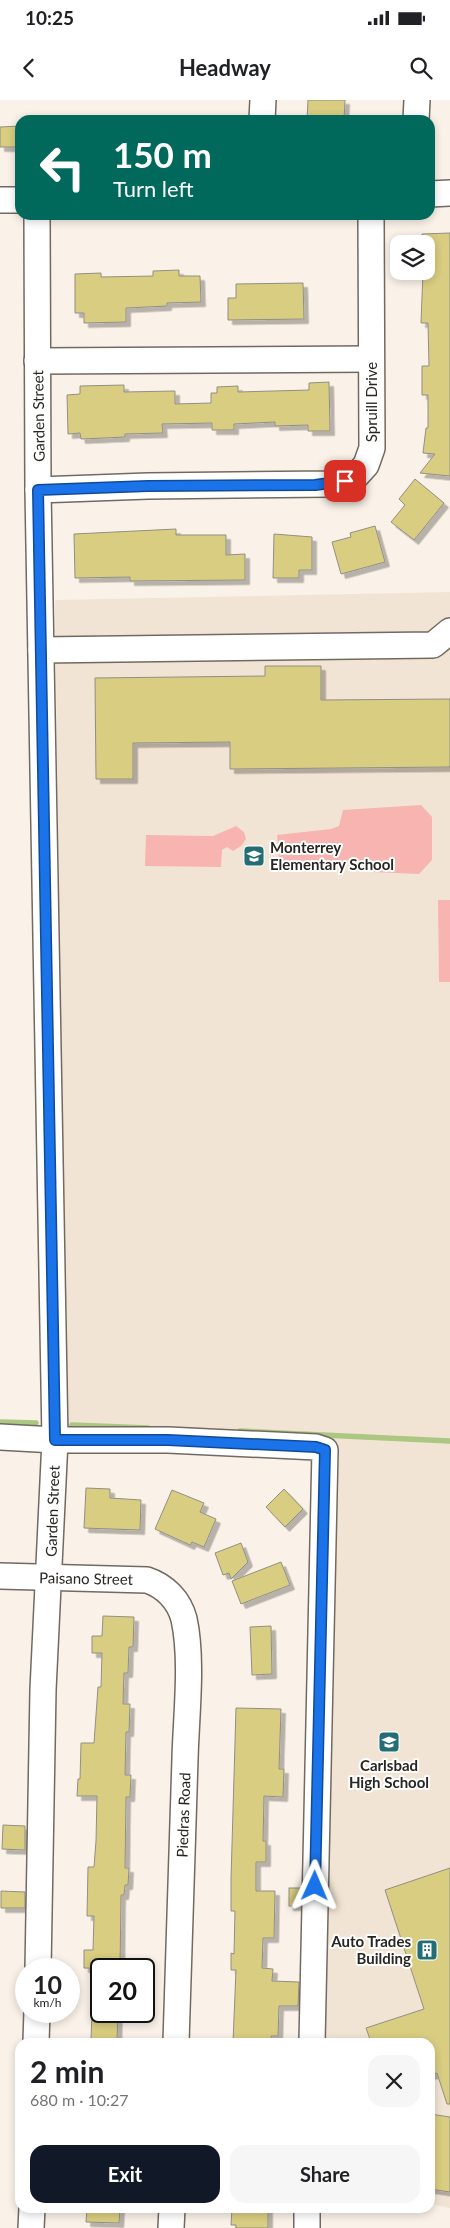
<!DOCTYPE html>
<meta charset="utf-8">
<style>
body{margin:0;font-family:Lato,sans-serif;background:#f6f6f6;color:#202124;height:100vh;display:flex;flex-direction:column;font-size:19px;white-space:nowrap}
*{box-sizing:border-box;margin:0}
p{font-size:16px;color:#757577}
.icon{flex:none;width:28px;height:28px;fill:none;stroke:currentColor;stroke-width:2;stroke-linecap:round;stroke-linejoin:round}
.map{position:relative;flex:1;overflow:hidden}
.panel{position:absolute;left:15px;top:1938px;width:420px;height:175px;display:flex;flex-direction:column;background:#fff;border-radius:15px;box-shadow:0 2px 8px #0003}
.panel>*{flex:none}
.top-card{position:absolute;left:15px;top:15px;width:420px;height:105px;border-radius:15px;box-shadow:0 2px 8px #0003;background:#00695c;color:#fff;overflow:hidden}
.controls{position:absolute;left:390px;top:135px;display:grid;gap:10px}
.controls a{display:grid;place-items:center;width:45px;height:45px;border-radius:10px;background:#fff;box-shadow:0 2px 8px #0003;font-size:25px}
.speed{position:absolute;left:15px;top:1858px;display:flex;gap:10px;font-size:25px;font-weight:700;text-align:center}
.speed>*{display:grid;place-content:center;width:65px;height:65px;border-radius:50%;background:#fff;box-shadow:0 2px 8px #0003;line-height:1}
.speed small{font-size:12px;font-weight:400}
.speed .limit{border:2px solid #111;border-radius:8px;background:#fff;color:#111}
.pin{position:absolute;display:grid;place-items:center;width:42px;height:42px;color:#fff;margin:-21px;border-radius:10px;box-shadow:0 2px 8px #0006}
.me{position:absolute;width:55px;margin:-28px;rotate:1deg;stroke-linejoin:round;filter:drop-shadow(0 0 4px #0008)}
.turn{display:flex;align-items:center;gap:18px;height:105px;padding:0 15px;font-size:22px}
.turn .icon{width:65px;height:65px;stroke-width:2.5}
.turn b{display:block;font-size:35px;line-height:42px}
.round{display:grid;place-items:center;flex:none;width:52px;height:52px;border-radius:15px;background:#f6f6f6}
.overview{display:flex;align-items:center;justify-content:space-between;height:85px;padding:0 15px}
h1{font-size:30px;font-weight:700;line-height:38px}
.button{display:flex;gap:10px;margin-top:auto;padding:10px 15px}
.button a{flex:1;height:58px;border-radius:15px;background:#111827;color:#fff;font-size:20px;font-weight:700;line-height:58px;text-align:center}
.button a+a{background:#f6f6f6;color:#202124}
.status{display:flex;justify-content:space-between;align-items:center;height:35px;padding:0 25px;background:#fff;direction:ltr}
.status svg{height:14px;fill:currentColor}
header{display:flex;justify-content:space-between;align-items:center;height:65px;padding:0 15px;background:#fff;font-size:22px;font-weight:700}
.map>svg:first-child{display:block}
.built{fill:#f1e4d4}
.green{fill:#f7b4b0}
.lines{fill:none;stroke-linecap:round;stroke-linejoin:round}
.stream{stroke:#abc782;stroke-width:5.5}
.building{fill:#d9cd81;stroke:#918f84;filter:url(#shadow)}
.minor-casing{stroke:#716a61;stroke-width:28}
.minor{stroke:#fff;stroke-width:25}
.route-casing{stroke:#114b97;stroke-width:12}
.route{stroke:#1a73e8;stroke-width:9}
.labels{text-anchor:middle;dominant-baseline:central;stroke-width:4;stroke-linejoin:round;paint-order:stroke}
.street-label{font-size:15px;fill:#292622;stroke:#fff}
.poi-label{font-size:15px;font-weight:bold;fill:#292622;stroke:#fff;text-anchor:start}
</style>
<div class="status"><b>10:25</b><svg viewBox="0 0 49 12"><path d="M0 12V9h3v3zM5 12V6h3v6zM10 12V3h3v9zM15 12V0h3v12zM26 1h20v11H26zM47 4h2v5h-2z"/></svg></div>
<header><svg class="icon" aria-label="back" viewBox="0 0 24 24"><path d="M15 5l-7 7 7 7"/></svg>Headway<svg class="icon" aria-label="search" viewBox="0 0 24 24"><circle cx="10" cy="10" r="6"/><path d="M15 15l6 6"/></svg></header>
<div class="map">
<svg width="450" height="2128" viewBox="0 0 450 2128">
<defs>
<filter id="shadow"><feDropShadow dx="4.5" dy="4.5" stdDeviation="0" flood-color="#0004"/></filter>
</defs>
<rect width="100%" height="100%" fill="#faf2e8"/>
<!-- built -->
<path class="built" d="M450,492v1616l-20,-4v-162h-110l16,-601 -270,-9 -11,-832z"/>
<!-- green -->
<g class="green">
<path d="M421,705l11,12v43l-13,14 -47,-2 -33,-11 -59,7 -3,-33 54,-6 8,-3 4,-16z"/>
<path d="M236,726l8,6 2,7 -5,7 -8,5 -6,-4 -5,3 -1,17 -76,-1 1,-31 67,1z"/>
<path d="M438,800h12v82h-11z"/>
</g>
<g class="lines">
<!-- stream -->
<g class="stream">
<path d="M0,1322l36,1"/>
<path d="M72,1325l76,3"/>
<path d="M240,1331l210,10"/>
</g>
</g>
<!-- building -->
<g class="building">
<path d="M308,0h37l-1,20h-37z"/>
<path d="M20,26v21h-20v-20z"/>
<path d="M450,133v243l-30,-3 15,-19 -12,-1 3,-25h2v-33h-6v-29h7l-1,-43h-7l2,-52h3v-27h-4v-10z"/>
<path d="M179,170v6h21l1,26 -34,1v3l-41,2v14l-42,1v-10h-9v-39l26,-1v4l52,-1v-5z"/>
<path d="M303,183l1,36 -76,1v-22h8v-14z"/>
<path d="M329,282l1,49h-22v-6l-33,1v-4l-41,2v6h-22v-7l-50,1 1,9 -38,1v3l-44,2 -1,-6 -12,1 -1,-39 13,-1v-8l44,-1v7l51,-1v13l36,-1v-10h6v-6l21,-1v6l71,-2v-7z"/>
<path d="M415,379l29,24 -30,37 -23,-18 14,-17 -6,-6z"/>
<path d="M375,426l10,36 -44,12 -9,-32 19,-5 -1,-4z"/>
<path d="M176,429v6h50v20l19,-1v26l-115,1v-4l-55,1 -1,-44z"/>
<path d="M274,434l38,3v33h-13v8h-26z"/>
<path d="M265,566h56v34l129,-1v68l-220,2v-27l-97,1v36h-37l-1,-101 170,-2z"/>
<path d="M86,1388l24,1v9l31,2 -1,30 -56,-2z"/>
<path d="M284,1389l19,20 -18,18 -19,-20z"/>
<path d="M172,1390l32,13 -4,9 16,7 -12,28 -12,-5 -2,3 -35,-16z"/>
<path d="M241,1443l7,19 -17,17 -2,-6 -6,2 -8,-22z"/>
<path d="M281,1462l9,23 -49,19 -9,-23z"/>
<path d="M103,1516l31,1 -1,30h-4l-1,26h-4l-1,31h7l-1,28h-3l-1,43h6l-1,22h-4l-1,71h4l-1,17h-3l-1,10h-3l-1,74 -36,-1v-18h9l1,-34h-7l1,-49h6l2,-26 1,-45h-20l1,-17h2l1,-36h13l4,-56h3l1,-34h-10v-17h10z"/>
<path d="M271,1526l1,48 -20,1 -2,-48z"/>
<path d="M236,1608l45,1 -2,60h5l-1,28 -19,-1 -1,45h3v21h-10v29h19l-1,47h-11l-1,30 11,1 -1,12 27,1 -1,24h-19l-1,30h-7v6h-38l3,-72h-5v-17l3,1 1,-43h-4v-32z"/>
<path d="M3,1725l22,1v24l-23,-1z"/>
<path d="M450,1768v236h-3l-10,-31 -7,2v-33h-59l-5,-14 58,-19 -39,-119z"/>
<rect x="289" y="1788" width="12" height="18"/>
<path d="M1,1791l24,1v16h-24z"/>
<path d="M92,1911h26l-1,30 -26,-1z"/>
<path d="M430,2014l20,3v75l-20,-3z"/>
<path d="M87,2108h33l-1,15 -33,-1z"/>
<path d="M232,2108h36v20h-32v-3h-5z"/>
</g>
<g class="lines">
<!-- minor casing -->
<g class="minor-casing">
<g id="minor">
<path d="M262,20l1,-20"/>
<path d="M416,20l1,-20"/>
<path d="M430,94l20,-1"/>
<path d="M0,100h20"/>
<path d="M37,115l1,275 17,950 -12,250 -5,279"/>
<path d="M37,261l334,-2"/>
<path d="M38,390l110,-4 182,-2 26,-8 10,-11 6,-17 -1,-233"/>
<path d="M41,550l392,-5 17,-14"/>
<path d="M0,1337l55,3h113l148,7 9,3 -13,592"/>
<path d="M0,1476l147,4c18,6 32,20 37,39 9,41 2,98 1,140 -3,95 -6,189 -9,283"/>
<path d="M36,1942l1,-31"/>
<path d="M31,2128l1,-20"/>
<path d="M171,2128l1,-20"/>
<path d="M307,2128v-20"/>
</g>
</g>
<!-- minor -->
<use href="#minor" class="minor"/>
</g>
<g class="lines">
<!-- route casing -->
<g class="route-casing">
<path id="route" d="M315,1786l10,-436 -9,-3 -148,-7h-113l-17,-950 110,-4 167,-1 30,-4"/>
</g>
<!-- route -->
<use href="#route" class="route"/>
</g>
<!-- icons -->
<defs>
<g id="school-square" transform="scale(1.125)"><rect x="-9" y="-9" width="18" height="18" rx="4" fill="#236d75" stroke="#fff"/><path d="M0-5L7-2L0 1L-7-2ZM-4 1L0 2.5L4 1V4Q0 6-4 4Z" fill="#fff"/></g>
<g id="building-square" transform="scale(1.125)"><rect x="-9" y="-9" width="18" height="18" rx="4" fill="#236d75" stroke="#fff"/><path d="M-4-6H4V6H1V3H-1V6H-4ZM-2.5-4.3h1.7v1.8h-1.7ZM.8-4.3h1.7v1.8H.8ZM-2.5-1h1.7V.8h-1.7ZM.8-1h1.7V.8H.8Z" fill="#fff"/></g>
</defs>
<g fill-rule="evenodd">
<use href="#school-square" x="254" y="756"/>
<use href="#school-square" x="389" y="1642"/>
<use href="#building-square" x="427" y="1850"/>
</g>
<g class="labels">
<!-- street labels -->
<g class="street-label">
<text transform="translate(371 302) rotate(-90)">Spruill Drive</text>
<text transform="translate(38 316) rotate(-91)">Garden Street</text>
<text transform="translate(52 1411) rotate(-88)">Garden Street</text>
<text transform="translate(86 1478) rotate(1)">Paisano Street</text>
<text transform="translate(183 1715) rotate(-88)">Piedras Road</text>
</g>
<!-- poi labels -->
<g class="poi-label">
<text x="270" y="747">Monterrey<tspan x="270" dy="17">Elementary School</tspan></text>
<text x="389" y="1665" text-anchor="middle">Carlsbad<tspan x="389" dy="17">High School</tspan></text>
<text x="411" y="1841" text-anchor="end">Auto Trades<tspan x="411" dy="17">Building</tspan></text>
</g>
</g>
</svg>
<div class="controls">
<a><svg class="icon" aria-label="layers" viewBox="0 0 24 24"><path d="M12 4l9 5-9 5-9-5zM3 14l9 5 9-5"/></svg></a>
</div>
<div class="speed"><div>10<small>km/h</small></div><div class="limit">20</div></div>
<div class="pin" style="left:345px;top:381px;background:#d93025"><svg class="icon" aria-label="arrive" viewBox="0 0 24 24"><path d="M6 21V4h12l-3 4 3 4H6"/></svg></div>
<svg class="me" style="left:315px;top:1786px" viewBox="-20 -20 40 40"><path d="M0-17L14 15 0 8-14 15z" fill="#1a73e8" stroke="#fff" stroke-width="4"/></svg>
<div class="top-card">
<div class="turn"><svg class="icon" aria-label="left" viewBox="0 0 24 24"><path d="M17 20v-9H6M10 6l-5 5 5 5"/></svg><div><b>150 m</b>Turn left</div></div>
</div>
<section class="panel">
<div class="overview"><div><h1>2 min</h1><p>680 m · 10:27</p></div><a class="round"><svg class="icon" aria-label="close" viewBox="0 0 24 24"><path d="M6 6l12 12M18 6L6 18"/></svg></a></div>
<div class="button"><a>Exit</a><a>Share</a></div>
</section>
</div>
